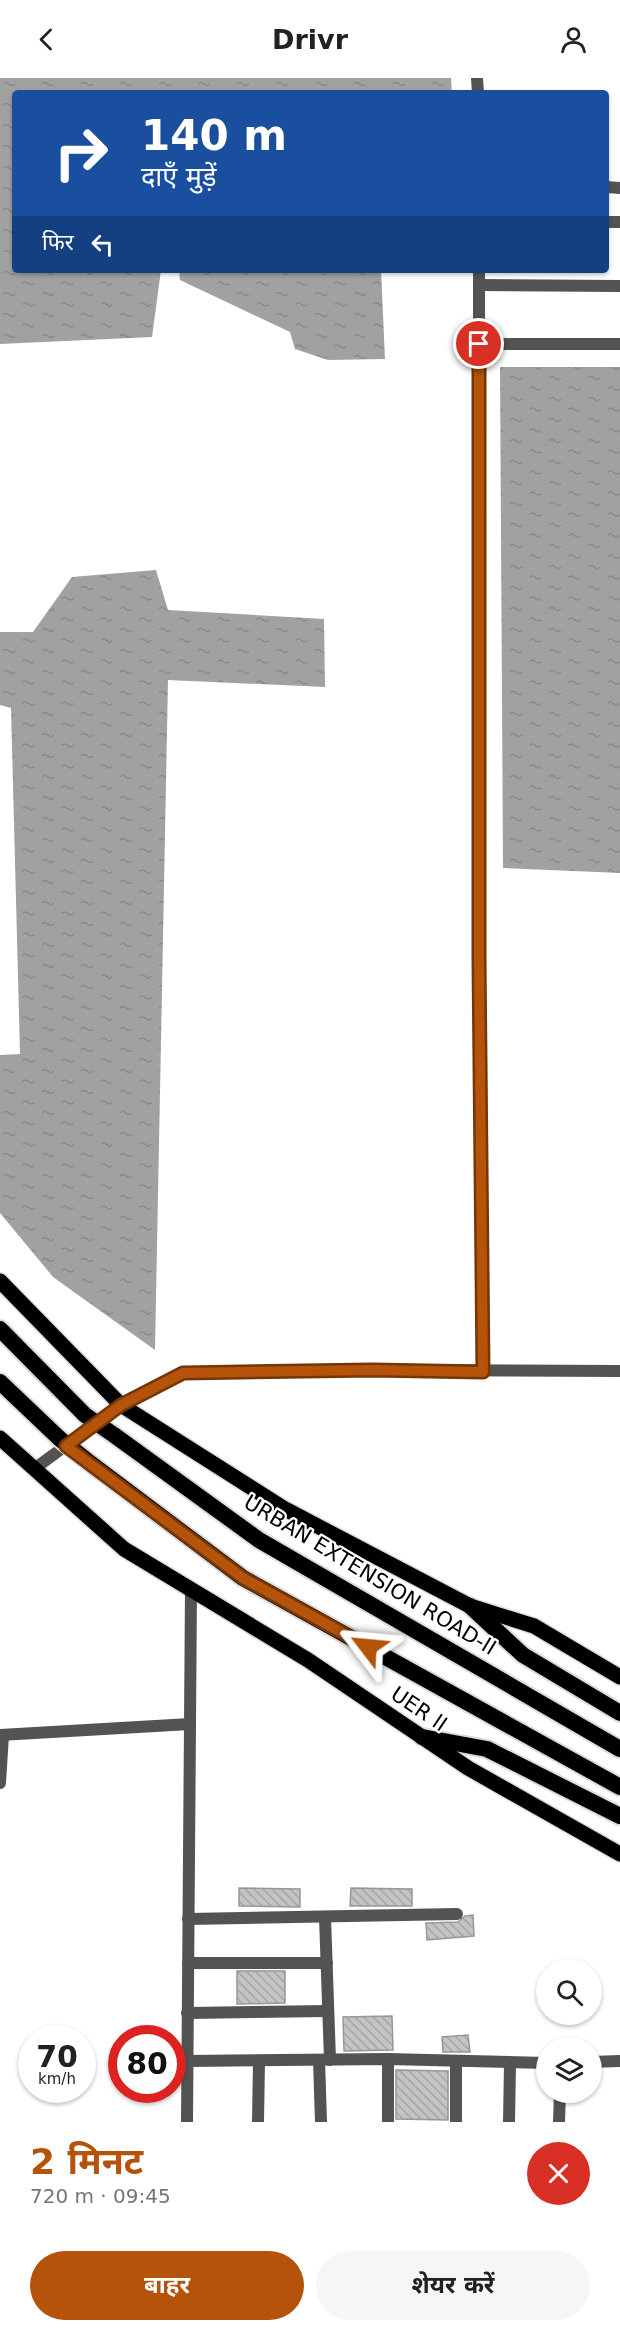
<!DOCTYPE html>
<html lang="hi">
<meta charset="utf-8">
<style>
body{margin:0;font-family:"DejaVu Sans","Noto Sans Devanagari",sans-serif;background:#f6f6f6;color:#202124;height:100vh;display:flex;flex-direction:column;font-size:22px;white-space:nowrap}
*{box-sizing:border-box;margin:0}
p{font-size:20px;color:#757577}
.icon{flex:none;width:33px;height:33px;fill:none;stroke:currentColor;stroke-width:2;stroke-linecap:round;stroke-linejoin:round}
.map{position:relative;height:2044px;overflow:hidden}
.details{display:flex;flex-direction:column;background:#fff;flex:1}
.details>*{flex:none}
.hud{position:absolute;left:12px;top:12px;width:597px;height:183px;border-radius:6px;box-shadow:0 2px 4px #0004;background:#1a4fa0;color:#fff;overflow:hidden}
.tools{position:absolute;left:536px;top:1881px;display:grid;gap:12px}
.tools a{display:grid;place-items:center;width:66px;height:66px;border-radius:50%;background:#fff;box-shadow:0 2px 4px #0004;font-size:30px}
.speed{position:absolute;left:18px;top:1947px;display:flex;gap:12px;font-size:30px;font-weight:700;text-align:center}
.speed>*{display:grid;place-content:center;width:78px;height:78px;border-radius:50%;background:#fff;box-shadow:0 2px 4px #0004;line-height:1}
.speed small{font-size:15px;font-weight:400}
.speed .limit{border:9px solid #d22;background:#fff;color:#111}
.pin{position:absolute;display:grid;place-items:center;width:51px;height:51px;color:#fff;margin:-26px;border:3px solid #fff;border-radius:50%;box-shadow:0 2px 6px #0007}
.me{position:absolute;width:66px;margin:-33px;rotate:299deg;stroke-linejoin:round;filter:drop-shadow(0 0 4px #0008)}
.turn{display:flex;align-items:center;gap:21px;height:126px;padding:0 30px;font-size:27px}
.turn .icon{width:78px;height:78px;stroke-width:2.5}
.turn b{display:block;font-size:42px;line-height:51px}
.then{display:flex;align-items:center;height:57px;padding:0 30px;background:#0003;gap:12px;font-size:22px}
.round{display:grid;place-items:center;flex:none;width:63px;height:63px;border-radius:32px;background:#f6f6f6}
.head{display:flex;align-items:center;justify-content:space-between;height:102px;padding:0 30px}
h1{font-size:36px;font-weight:700;line-height:45px;color:#b45309}
.primary-button{display:flex;gap:12px;margin-top:auto;padding:12px 30px}
.primary-button a{flex:1;height:69px;border-radius:36px;background:#b45309;color:#fff;font-size:24px;font-weight:700;line-height:69px;text-align:center}
.primary-button a+a{background:#f6f6f6;color:#202124}
header{display:flex;justify-content:space-between;align-items:center;height:78px;padding:0 30px;background:#fff;font-size:27px;font-weight:700}
.map>svg:first-child{display:block}
.water{fill:url(#water-ripples)}
.building{fill:url(#building-back-hatch);stroke:#979797;stroke-width:1.5}
.lines{fill:none;stroke-linecap:round;stroke-linejoin:round}
.primary-casing{stroke:#dbdbdb;stroke-width:18}
.trunk-casing{stroke:#dbdbdb;stroke-width:20}
.minor{stroke:#535353;stroke-width:12}
.primary{stroke:#000;stroke-width:15}
.trunk{stroke:#000;stroke-width:16}
.trunk-bridge-casing{stroke:#dbdbdb;stroke-width:20;stroke-linecap:butt}
.trunk-bridge{stroke:#000;stroke-width:16}
.route-casing{stroke:#753606;stroke-width:15}
.route{stroke:#b45309;stroke-width:10}
.labels{text-anchor:middle;dominant-baseline:central;stroke-width:4.5;stroke-linejoin:round;paint-order:stroke}
.street-label{font-size:21px;fill:#000;stroke:#fff}
</style>
<header><svg class="icon" aria-label="back" viewBox="0 0 24 24"><path d="M15 5l-7 7 7 7"/></svg>Drivr<svg class="icon" aria-label="person" viewBox="0 0 24 24"><circle cx="12" cy="8" r="4"/><path d="M4 21q1-7 8-7t8 7"/></svg></header>
<div class="map">
<svg width="620" height="2044" viewBox="0 0 620 2044">
<defs>
<pattern id="water-ripples" width="26" height="14" patternUnits="userSpaceOnUse" patternTransform="scale(1.5)"><rect width="26" height="14" fill="#a1a1a1"/><path d="M2 4q2-2 4 0t4 0M15 11q2-2 4 0t4 0" fill="none" stroke="#898989"/></pattern>
<pattern id="building-back-hatch" width="6" height="6" patternUnits="userSpaceOnUse" patternTransform="scale(1.5)"><rect width="6" height="6" fill="#c3c3c3"/><path d="M-1 5l2 2M0 0l6 6M5-1l2 2" fill="none" stroke="#a6a6a6"/></pattern>
</defs>
<rect width="100%" height="100%" fill="#fff"/>
<!-- water -->
<g class="water">
<path d="M0,0h451l1,15h-437v177h146l-9,67 -152,7z"/>
<path d="M179,192h202l4,89 -57,1 -33,-11 -5,-17 -110,-52z"/>
<path d="M500,289h120v506l-117,-5z"/>
<path d="M156,492l12,40 156,9 1,68 -157,-7 -13,670 -102,-73 -53,-64v-158l20,-1 -9,-346 -11,-3v-73h33l39,-55z"/>
</g>
<!-- building -->
<g class="building">
<path d="M239,1810l61,1v18l-61,-1z"/>
<path d="M351,1810l61,1v17h-62z"/>
<path d="M473,1837l1,21 -47,4 -1,-17 32,-1 7,-6z"/>
<path d="M237,1893h48v32l-48,1z"/>
<path d="M392,1938l1,34 -49,1 -1,-34z"/>
<path d="M468,1957l2,17h-27l-1,-15z"/>
<path d="M396,1992l52,1v49l-52,-1z"/>
</g>
<g class="lines">
<!-- primary casing -->
<g class="primary-casing">
<g id="primary">
<path d="M0,1203l121,124 164,104 185,97 64,20 86,51"/>
<path d="M0,1360l124,111 184,111 160,108 152,86"/>
</g>
</g>
<!-- trunk casing -->
<g class="trunk-casing">
<g id="trunk">
<path d="M0,1251l85,86"/>
<path d="M0,1304l60,57"/>
<path d="M114,1357l145,105 361,209"/>
<path d="M90,1385l153,115 377,209"/>
<path d="M470,1528l53,49 97,58"/>
<path d="M422,1659l65,12 133,67"/>
</g>
</g>
<!-- minor -->
<g class="minor">
<path d="M477,0l1,15"/>
<path d="M606,109l14,1"/>
<path d="M606,144h14"/>
<path d="M479,192v690l4,412"/>
<path d="M479,207l141,1"/>
<path d="M479,266h141"/>
<path d="M34,1391l87,-64 62,-32 189,-3 248,1"/>
<path d="M0,1657l190,-11"/>
<path d="M0,1705l3,-48"/>
<path d="M325,1839l5,143"/>
<path d="M188,1841l269,-5"/>
<path d="M188,1885h139"/>
<path d="M187,1935l141,-2"/>
<path d="M388,1981v63"/>
<path d="M319,1982l2,62"/>
<path d="M187,1983l201,-2 158,4"/>
<path d="M456,1984v60"/>
<path d="M591,1984l29,-1"/>
<path d="M187,2044l4,-532"/>
<path d="M258,2044l1,-61"/>
<path d="M509,2044l1,-59"/>
<path d="M559,2044l1,-30"/>
</g>
<!-- primary -->
<use href="#primary" class="primary"/>
<!-- trunk -->
<use href="#trunk" class="trunk"/>
<!-- trunk-bridge casing -->
<g class="trunk-bridge-casing">
<g id="trunk-bridge">
<path d="M85,1337l29,20"/>
<path d="M60,1361l30,24"/>
</g>
</g>
<!-- trunk-bridge -->
<use href="#trunk-bridge" class="trunk-bridge"/>
</g>
<g class="lines">
<!-- route casing -->
<g class="route-casing">
<path id="route" d="M368,1569l-125,-69 -177,-132 55,-41 62,-32 189,-3 111,2 -4,-412v-616"/>
</g>
<!-- route -->
<use href="#route" class="route"/>
</g>
<g class="labels">
<!-- street labels -->
<g class="street-label">
<text transform="translate(370 1497) rotate(31)">URBAN EXTENSION ROAD-II</text>
<text transform="translate(419 1631) rotate(34)">UER II</text>
</g>
</g>
</svg>
<div class="tools">
<a><svg class="icon" aria-label="search" viewBox="0 0 24 24"><circle cx="10" cy="10" r="6"/><path d="M15 15l6 6"/></svg></a>
<a><svg class="icon" aria-label="layers" viewBox="0 0 24 24"><path d="M12 4l9 5-9 5-9-5zM3 14l9 5 9-5"/></svg></a>
</div>
<div class="speed"><div>70<small>km/h</small></div><div class="limit">80</div></div>
<div class="pin" style="left:479px;top:266px;background:#d93025"><svg class="icon" aria-label="arrive" viewBox="0 0 24 24"><path d="M6 21V4h12l-3 4 3 4H6"/></svg></div>
<svg class="me" style="left:368px;top:1569px" viewBox="-20 -20 40 40"><path d="M0-17L14 15 0 8-14 15z" fill="#b45309" stroke="#fff" stroke-width="4"/></svg>
<div class="hud">
<div class="turn"><svg class="icon" aria-label="right" viewBox="0 0 24 24"><path d="M7 20v-9h11M14 6l5 5-5 5"/></svg><div><b>140 m</b>दाएँ मुड़ें</div></div>
<div class="then">फिर<svg class="icon" aria-label="left" viewBox="0 0 24 24"><path d="M17 20v-9H6M10 6l-5 5 5 5"/></svg></div>
</div>
</div>
<section class="details">
<div class="head"><div><h1>2 मिनट</h1><p>720 m · 09:45</p></div><a class="round" style="background:#d93025;color:#fff"><svg class="icon" aria-label="close" viewBox="0 0 24 24"><path d="M6 6l12 12M18 6L6 18"/></svg></a></div>
<div class="primary-button"><a>बाहर</a><a>शेयर करें</a></div>
</section>
